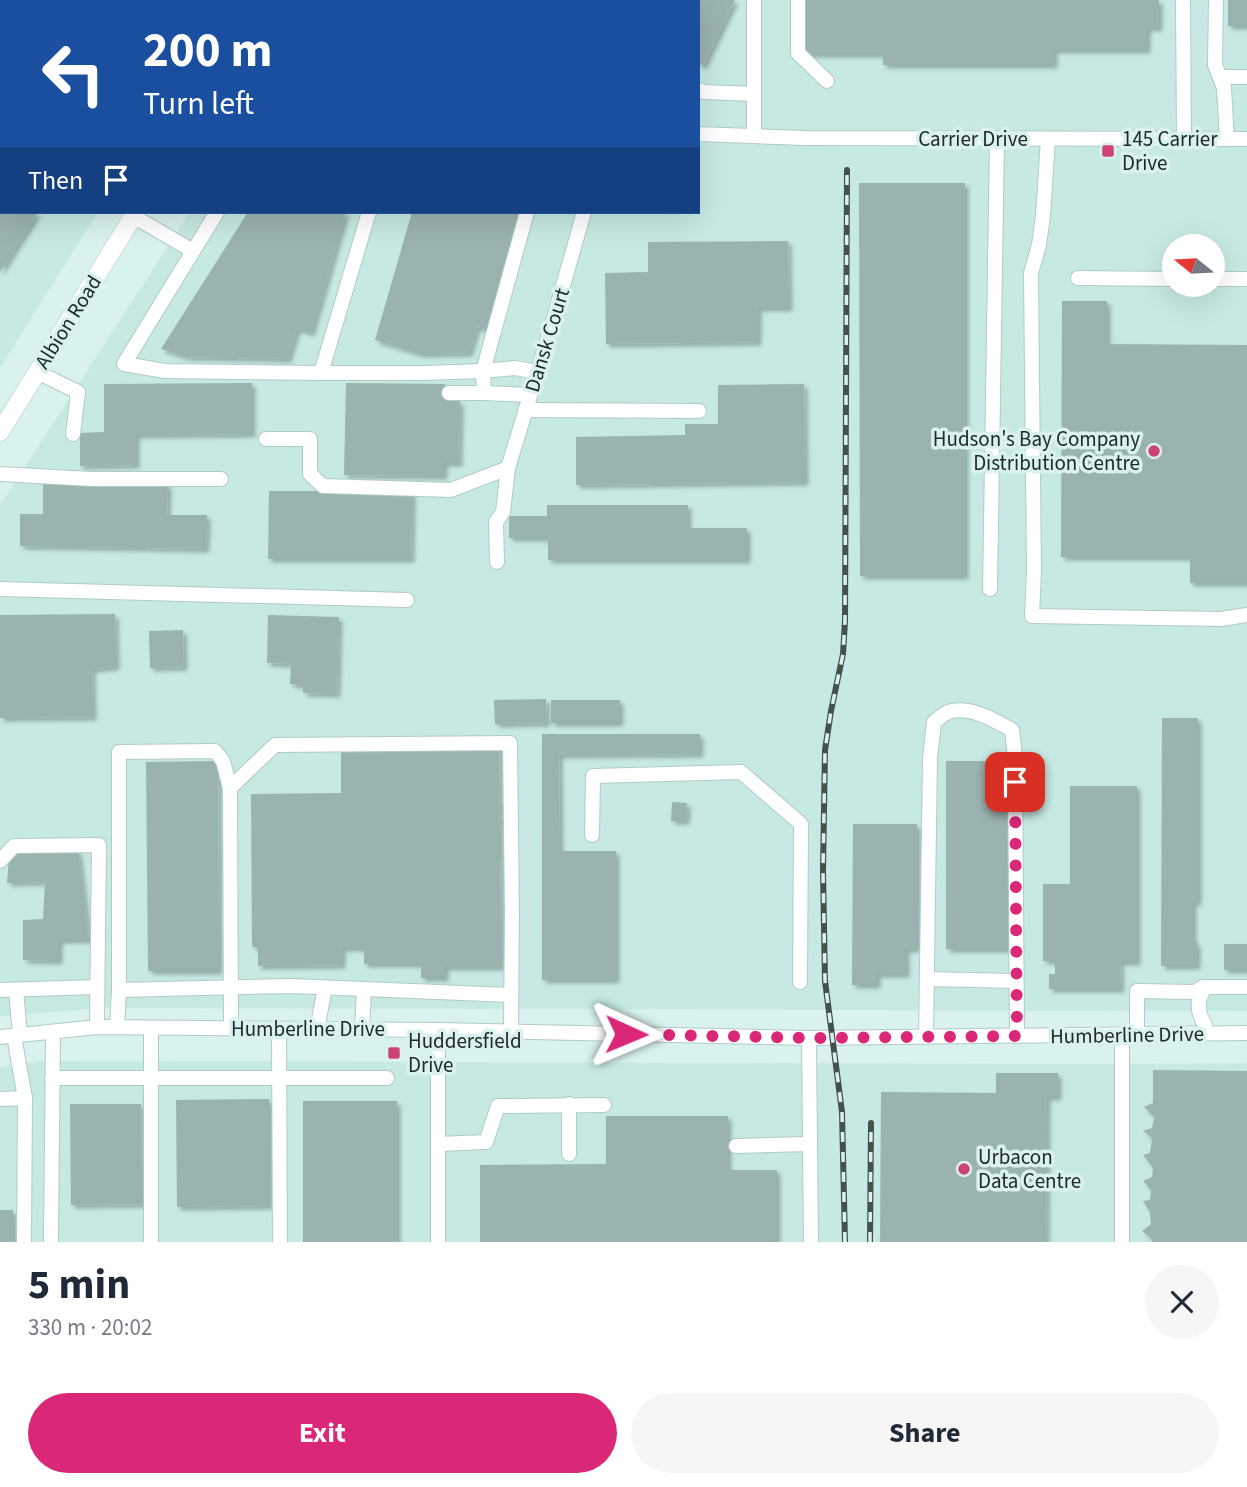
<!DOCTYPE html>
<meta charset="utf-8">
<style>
body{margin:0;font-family:"Source Sans 3",sans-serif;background:#f6f6f7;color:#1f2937;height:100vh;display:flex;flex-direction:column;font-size:26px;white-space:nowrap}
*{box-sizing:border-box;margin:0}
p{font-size:23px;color:#747a83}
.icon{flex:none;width:38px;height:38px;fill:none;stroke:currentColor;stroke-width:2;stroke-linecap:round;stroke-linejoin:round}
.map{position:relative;height:1242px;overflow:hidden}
.panel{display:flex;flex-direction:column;background:#fff;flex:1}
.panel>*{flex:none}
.hud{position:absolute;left:0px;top:0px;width:700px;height:214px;box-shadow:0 7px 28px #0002;background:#1a4fa0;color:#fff;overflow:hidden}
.needle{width:46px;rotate:288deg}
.buttons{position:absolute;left:1162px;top:234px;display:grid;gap:14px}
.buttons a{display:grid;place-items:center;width:63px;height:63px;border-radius:50%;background:#fff;box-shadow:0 7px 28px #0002;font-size:35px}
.pin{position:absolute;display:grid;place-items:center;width:60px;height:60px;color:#fff;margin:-30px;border-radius:14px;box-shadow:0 4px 10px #0006}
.me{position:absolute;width:77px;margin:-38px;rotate:91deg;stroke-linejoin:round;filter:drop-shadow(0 0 5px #0008)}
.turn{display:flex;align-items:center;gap:24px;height:147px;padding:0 28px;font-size:32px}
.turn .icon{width:91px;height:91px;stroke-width:2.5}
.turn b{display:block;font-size:49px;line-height:60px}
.then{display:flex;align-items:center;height:66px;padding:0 28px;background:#0003;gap:14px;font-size:26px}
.round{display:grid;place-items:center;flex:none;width:74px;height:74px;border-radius:37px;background:#f6f6f7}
.head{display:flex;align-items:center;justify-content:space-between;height:119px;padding:0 28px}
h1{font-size:42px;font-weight:700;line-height:52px}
.primary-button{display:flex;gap:14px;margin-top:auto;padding:14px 28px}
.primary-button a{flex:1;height:80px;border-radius:42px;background:#db2777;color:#fff;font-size:28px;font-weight:700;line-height:80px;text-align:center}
.primary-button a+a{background:#f6f6f7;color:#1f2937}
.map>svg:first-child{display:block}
.built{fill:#c7e9e4;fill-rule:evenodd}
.building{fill:#9bb3b0;filter:url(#shadow)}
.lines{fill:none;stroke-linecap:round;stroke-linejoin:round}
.minor-casing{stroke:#b1cac7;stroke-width:16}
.major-casing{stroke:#b1cac7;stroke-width:19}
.minor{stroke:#fff;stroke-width:14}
.major{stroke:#fff;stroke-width:18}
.rail-casing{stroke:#44514f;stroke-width:6}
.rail{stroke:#d9f2ef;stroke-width:3.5;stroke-dasharray:10;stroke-linecap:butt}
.route{stroke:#db2777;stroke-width:12;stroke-dasharray:0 21.6}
.poi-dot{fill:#ce4376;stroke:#d9f2ef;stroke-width:2.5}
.labels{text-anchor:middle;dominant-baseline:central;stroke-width:7;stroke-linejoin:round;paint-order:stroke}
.street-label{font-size:21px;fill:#202a29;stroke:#d9f2ef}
.poi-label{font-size:21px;fill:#202a29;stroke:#d9f2ef;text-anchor:start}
</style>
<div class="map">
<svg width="1247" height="1242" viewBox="0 0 1247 1242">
<defs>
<filter id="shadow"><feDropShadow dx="3.5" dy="3.5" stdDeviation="2" flood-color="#0004"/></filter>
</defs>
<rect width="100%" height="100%" fill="#d9f2ef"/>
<!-- built -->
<g class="built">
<path d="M0,0h239l-1,2h-236v210h96l-98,156z"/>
<path d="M322,0h925v1011l-1143,-3 -104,8v-511l190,-293h508v-210h-377zM1174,247h39v38h-39z"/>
<path d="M42,1061l1065,3 140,-1v179h-1247v-175z"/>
</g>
<!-- building -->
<g class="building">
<path d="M698,0h37l-32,66 -5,-3z"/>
<path d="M805,0h354v28h-12v22h-93v15h-171v-11h-78z"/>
<rect x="1228" y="0" width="19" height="26"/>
<path d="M859,183h106v393h-105z"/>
<path d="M0,212h34l3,2 -37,58z"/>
<path d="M248,212h98l-35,121 -14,-4 -9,30 -101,-2 -26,-8z"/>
<path d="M412,212h110l-35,117 -10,-2 -8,26 -49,1 -45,-14z"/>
<path d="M788,241l1,67h-31v34l-152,2 -1,-71 43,-1v-30z"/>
<path d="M1062,301h45v43l140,1v238h-57v-26h-129z"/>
<path d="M252,383v51l-116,1v30l-56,1v-33l24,-1v-48z"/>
<path d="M346,383l99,1 -1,17h16l-1,62h-15v13l-100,-1z"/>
<path d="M804,384l1,98 -229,3v-48l109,-2v-11h33v-39z"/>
<path d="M43,482l125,2 -1,31h40l-1,34 -186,-3v-32h23z"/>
<path d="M269,491h143l-1,68h-143z"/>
<path d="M547,505h141v23h59v32h-199v-22h-39v-22h38z"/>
<path d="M115,614l1,53 -24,2 1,48 -93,1v-103z"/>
<path d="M268,615l71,2 -2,77 -34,-1v-8l-13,-1 1,-20 -24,-1z"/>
<path d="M183,630l1,37 -34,1 -1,-37z"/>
<path d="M546,699l1,24 -52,1 -1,-24z"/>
<rect x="551" y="700" width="69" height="23"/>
<path d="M1162,718h36v185l-5,-1v40h4v24h-36z"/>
<path d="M542,734h158v20l-141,1 1,96h56v129h-74z"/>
<path d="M499,745l2,222h-56v11h-24v-14h-57v-16h-22v17l-84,1v-19h-6l-1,-153 90,-1v-46z"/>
<path d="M218,761l1,210h-71l-2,-209z"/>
<rect x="946" y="761" width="67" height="188"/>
<path d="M1070,786h67v176h-17l1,27h-72v-15h6v-13h-12v-77h27z"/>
<path d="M672,802l15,1 -1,18h-15z"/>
<path d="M853,824h64v125h-11v25h-29v11h-25z"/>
<path d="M21,849l57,1 11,90h-30v21l-36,-1v-40l20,-1 2,-37 -38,1 2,-26z"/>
<rect x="1224" y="944" width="23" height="26"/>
<path d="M1153,1070l94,1v171h-95l-1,-4 -9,-7 9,-7 -1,-12 -7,-11 7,-1 1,-10 -8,-9 9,-4 1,-9 -10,-13 7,-2 2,-15 -9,-7 9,-3 2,-11 -10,-10 9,-4z"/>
<path d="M996,1073h62v24h-11l-1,145h-166l1,-150 115,1z"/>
<path d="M269,1099v107l-92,1 -1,-107z"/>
<rect x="303" y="1101" width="94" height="141"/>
<path d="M70,1104h71l1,100 -71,1z"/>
<path d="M606,1116h122v54h49v72h-297v-77l126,-1z"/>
<rect x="0" y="1210" width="13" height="32"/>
</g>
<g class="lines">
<!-- minor casing -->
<g class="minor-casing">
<g id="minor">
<path d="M380,0l3,2"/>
<path d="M407,0l1,2"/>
<path d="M798,0v53l29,28"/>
<path d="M1183,0l1,139"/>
<path d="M1216,0l-1,65 9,23 3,51"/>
<path d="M1220,77h27"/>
<path d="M698,90l6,2 50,2"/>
<path d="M698,134l106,4 443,1"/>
<path d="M754,136v-136"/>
<path d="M1048,139l-5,77 -4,29 -8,28 3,298 -2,45 189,3 26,-4"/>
<path d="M217,212l-93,152 41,7 156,2 48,-161"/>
<path d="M527,212l-44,159 32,-3 22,4"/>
<path d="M133,216l60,35"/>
<path d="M1078,278l96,1"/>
<path d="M1213,279h34"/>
<path d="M37,372l41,20 -5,42"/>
<path d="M321,373h104l58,-2 1,22 46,2"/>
<path d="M449,393h35"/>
<path d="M525,410l174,1"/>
<path d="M266,439h44v35l13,12 128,4 57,-22"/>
<path d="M0,474l91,5h130"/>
<path d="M497,562l-1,-40 7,-10 5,-44 45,-147 31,-109"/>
<path d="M0,589l407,11"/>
<path d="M990,589l7,-449"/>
<path d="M230,788l-7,-27 -8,-10 -96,1v238l172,-4 220,9"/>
<path d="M592,835l1,-59 148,-4 60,52 -1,158"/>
<path d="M0,861l14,-15 85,-1 -2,182"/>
<path d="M927,979l89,2"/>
<path d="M0,990l97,-3"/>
<path d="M16,990l4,45"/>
<path d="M1205,1025c-5,-8 -8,-18 -5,-27 2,-4 3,-7 3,-11h44"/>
<path d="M117,1027l2,-37"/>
<path d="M151,1028v214"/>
<path d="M231,1029l-1,-241 45,-43 235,-2 2,170 -1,119"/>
<path d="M279,1029l1,213"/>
<path d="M317,1029l8,-41"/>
<path d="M362,1030l2,-40"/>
<path d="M438,1030v212"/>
<path d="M1122,1035v207"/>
<path d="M1137,1035v-44l58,1 8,-5"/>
<path d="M14,1036l11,62"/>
<path d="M0,1037l97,-10 341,3 371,8 438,-5"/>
<path d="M926,1037l4,-278 4,-37c4,-3 10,-8 14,-10 22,-7 46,8 64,18l3,27 2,279"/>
<path d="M809,1038l2,204"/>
<path d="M52,1078h335"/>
<path d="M0,1099l25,-1 -1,144"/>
<path d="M438,1144l48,-2 12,-36 106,-1"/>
<path d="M736,1146l74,-2"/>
<path d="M569,1154v-50"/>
<path d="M51,1242l2,-210"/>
</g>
</g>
<!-- major casing -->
<g class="major-casing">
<g id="major">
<path d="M265,2l1,-2"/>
<path d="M0,432l136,-220"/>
</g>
</g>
<!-- minor -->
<use href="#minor" class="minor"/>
<!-- major -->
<use href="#major" class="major"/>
<!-- rail casing -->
<g class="rail-casing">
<g id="rail">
<path d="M845,1242l-3,-130 -17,-131 -2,-110 2,-121 6,-39 12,-57 2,-33 2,-451"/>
<path d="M870,1242l1,-119"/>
</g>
</g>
<!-- rail -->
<use href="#rail" class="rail"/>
</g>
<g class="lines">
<!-- route -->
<path class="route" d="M626,1034l183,4 208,-2 -2,-254"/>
</g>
<!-- markers -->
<g class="poi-dot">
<rect x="1101" y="144" width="14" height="14" rx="3.5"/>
<circle cx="1154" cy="451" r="7"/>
<rect x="387" y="1046" width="14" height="14" rx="3.5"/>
<circle cx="964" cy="1169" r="7"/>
</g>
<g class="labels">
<!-- street labels -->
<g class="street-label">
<text x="973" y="139">Carrier Drive</text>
<text transform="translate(68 322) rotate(-58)">Albion Road</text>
<text transform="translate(547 340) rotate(-73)">Dansk Court</text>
<text x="308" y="1029">Humberline Drive</text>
<text transform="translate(1127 1035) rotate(-1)">Humberline Drive</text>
</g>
<!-- poi labels -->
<g class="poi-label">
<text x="1122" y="139">145 Carrier<tspan x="1122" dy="24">Drive</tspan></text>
<text x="1140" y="439" text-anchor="end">Hudson's Bay Company<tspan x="1140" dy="24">Distribution Centre</tspan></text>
<text x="408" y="1041">Huddersfield<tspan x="408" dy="24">Drive</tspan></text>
<text x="978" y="1157">Urbacon<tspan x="978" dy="24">Data Centre</tspan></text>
</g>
</g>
</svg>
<div class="buttons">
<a><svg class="needle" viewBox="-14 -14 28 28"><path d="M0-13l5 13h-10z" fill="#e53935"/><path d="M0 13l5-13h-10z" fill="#747a83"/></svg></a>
</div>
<div class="pin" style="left:1015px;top:782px;background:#d93025"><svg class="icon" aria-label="arrive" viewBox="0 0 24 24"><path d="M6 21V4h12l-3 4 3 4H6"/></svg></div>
<svg class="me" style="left:626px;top:1034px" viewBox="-20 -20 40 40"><path d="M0-17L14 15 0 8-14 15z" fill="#db2777" stroke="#fff" stroke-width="4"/></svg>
<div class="hud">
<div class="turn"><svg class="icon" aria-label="left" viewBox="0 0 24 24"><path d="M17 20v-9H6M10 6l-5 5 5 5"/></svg><div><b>200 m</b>Turn left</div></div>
<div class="then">Then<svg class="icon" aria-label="arrive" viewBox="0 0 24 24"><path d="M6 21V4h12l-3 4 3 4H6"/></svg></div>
</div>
</div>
<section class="panel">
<div class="head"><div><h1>5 min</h1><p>330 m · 20:02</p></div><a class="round"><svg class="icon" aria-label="close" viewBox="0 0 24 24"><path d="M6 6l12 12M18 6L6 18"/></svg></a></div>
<div class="primary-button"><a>Exit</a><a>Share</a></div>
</section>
